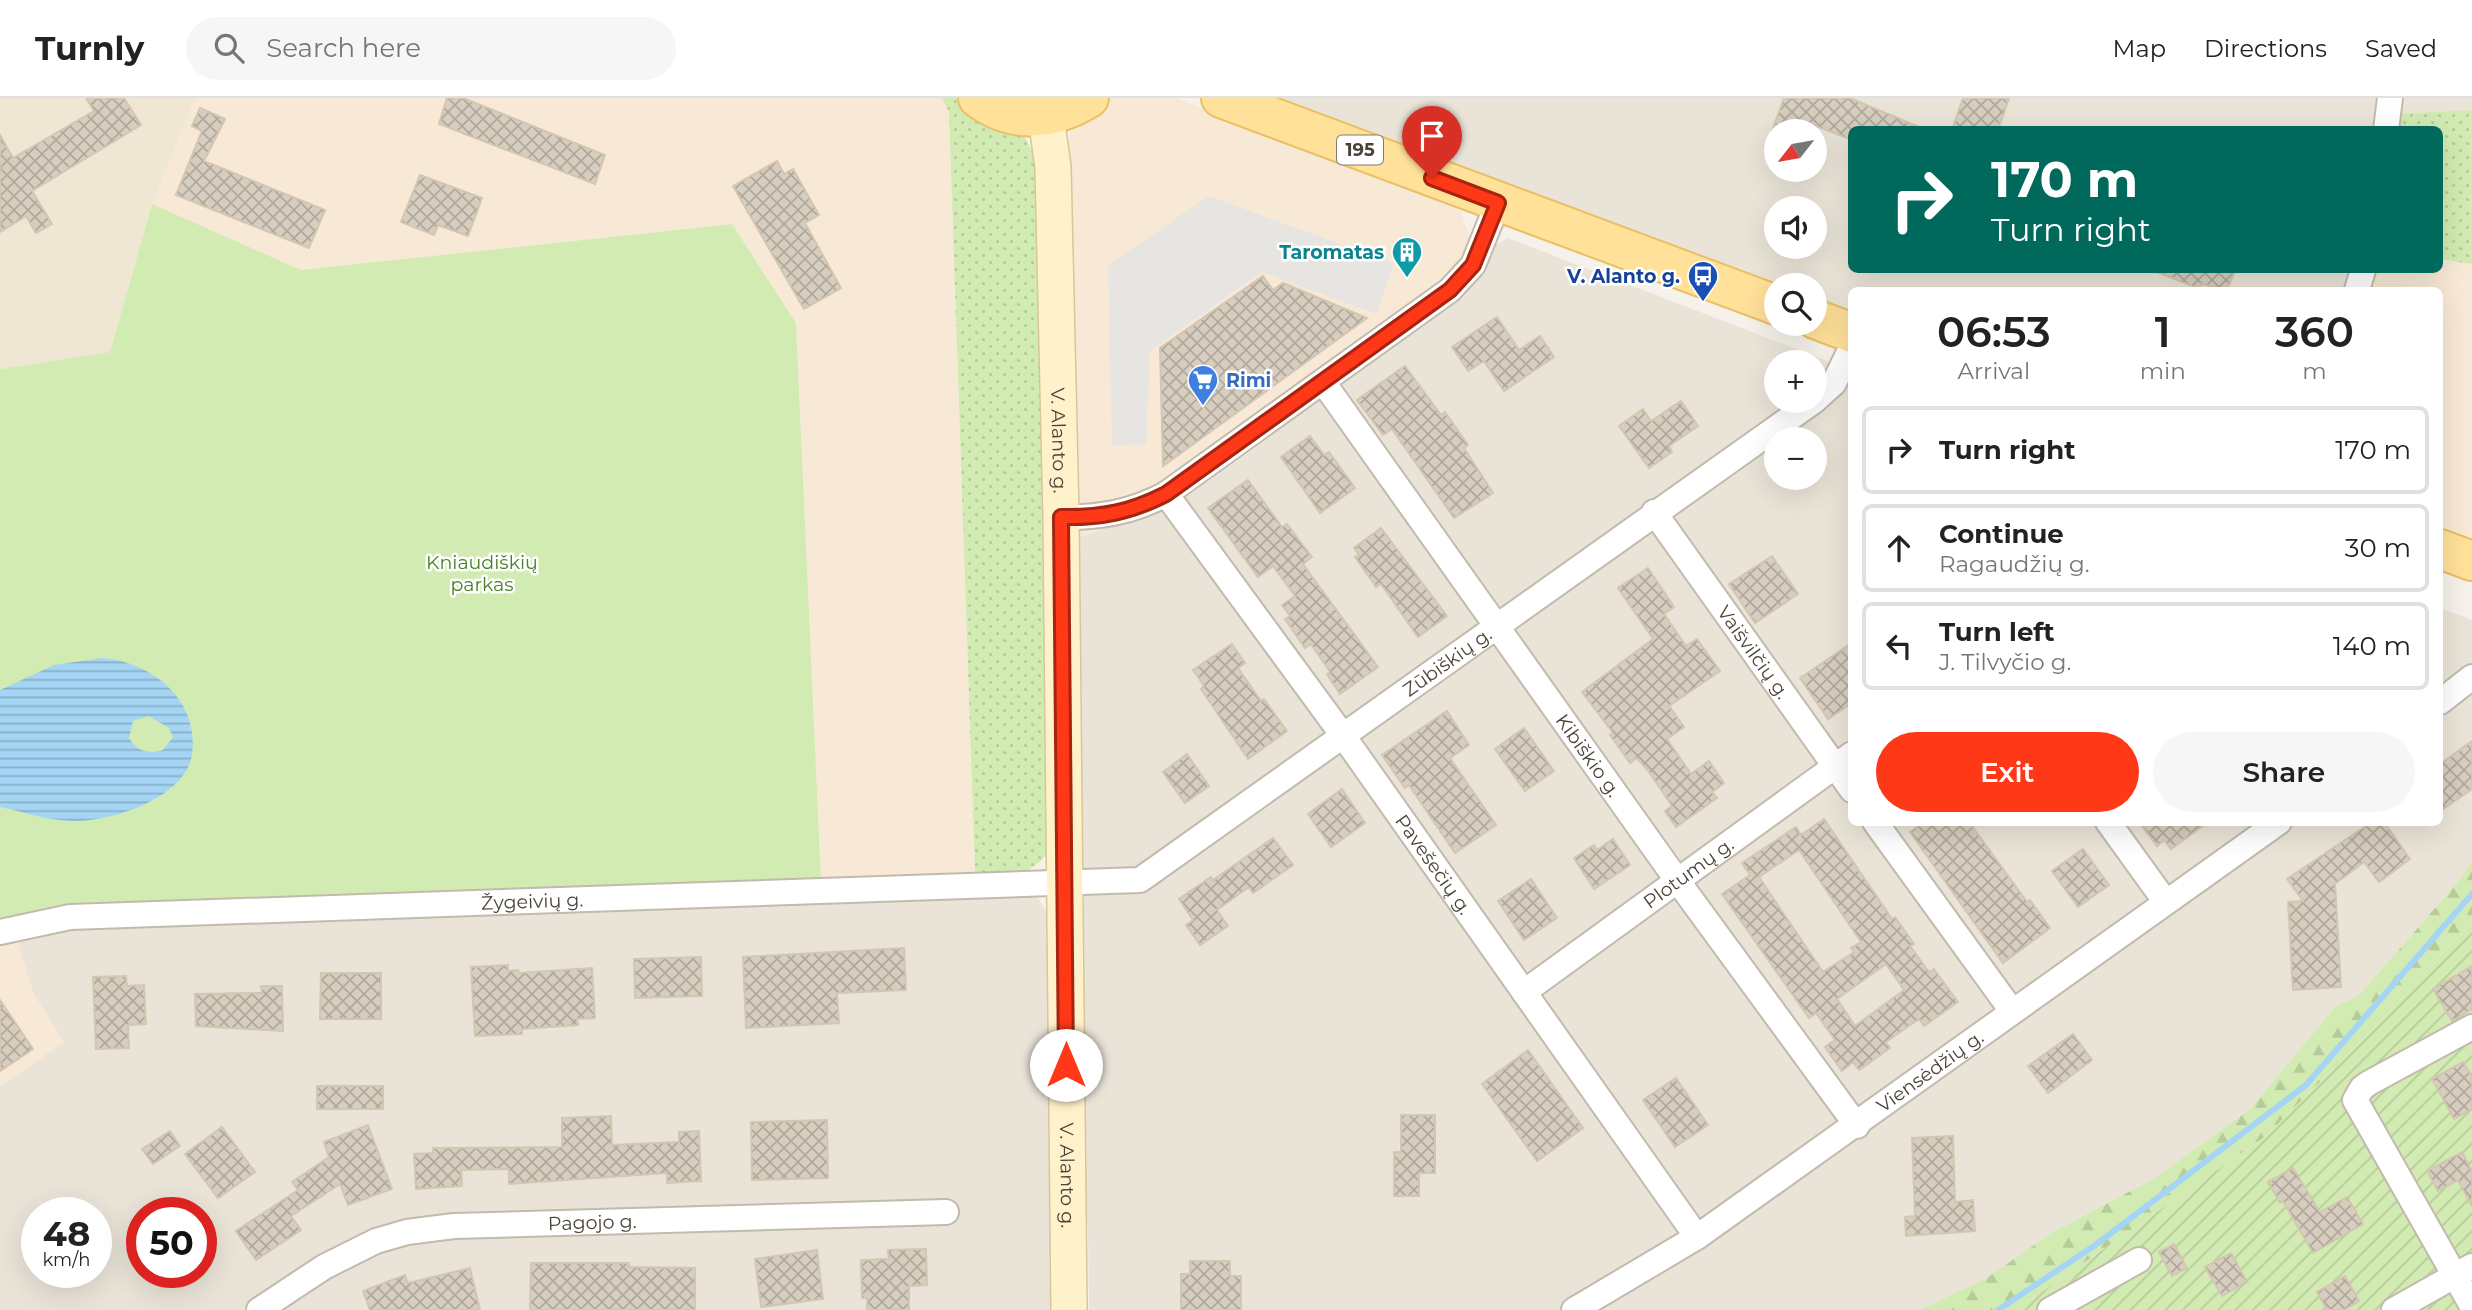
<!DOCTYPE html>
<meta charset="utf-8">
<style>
body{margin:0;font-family:Montserrat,sans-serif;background:#f6f6f6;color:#222;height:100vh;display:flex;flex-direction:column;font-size:26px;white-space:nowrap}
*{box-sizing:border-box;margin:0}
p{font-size:23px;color:#767676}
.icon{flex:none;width:38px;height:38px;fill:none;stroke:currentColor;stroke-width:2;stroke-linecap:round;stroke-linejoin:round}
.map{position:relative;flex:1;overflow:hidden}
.details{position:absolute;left:1848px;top:189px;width:595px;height:539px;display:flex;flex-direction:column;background:#fff;border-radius:10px;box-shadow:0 7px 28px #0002}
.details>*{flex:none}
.hud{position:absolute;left:1848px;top:28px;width:595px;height:147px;border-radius:10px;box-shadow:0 7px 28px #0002;background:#00695c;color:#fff;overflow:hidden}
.needle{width:46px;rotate:239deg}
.tools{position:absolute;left:1764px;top:21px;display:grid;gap:14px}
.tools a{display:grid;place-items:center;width:63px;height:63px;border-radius:50%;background:#fff;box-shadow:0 7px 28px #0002;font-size:35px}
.speed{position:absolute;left:21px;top:1099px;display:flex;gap:14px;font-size:35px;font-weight:700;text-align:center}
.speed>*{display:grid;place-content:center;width:91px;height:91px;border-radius:50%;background:#fff;box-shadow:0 7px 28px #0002;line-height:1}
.speed small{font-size:18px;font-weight:400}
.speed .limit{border:10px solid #d22;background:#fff;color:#111}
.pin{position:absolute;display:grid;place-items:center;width:60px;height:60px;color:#fff;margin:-72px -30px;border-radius:50% 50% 50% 0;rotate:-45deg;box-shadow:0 0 7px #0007}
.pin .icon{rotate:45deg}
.me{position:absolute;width:77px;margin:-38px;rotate:0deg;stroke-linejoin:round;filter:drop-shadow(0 0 5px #0008)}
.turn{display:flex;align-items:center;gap:24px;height:147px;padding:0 28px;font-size:32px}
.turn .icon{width:91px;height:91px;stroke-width:2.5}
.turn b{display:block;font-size:49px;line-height:60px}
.eta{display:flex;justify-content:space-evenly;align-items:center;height:119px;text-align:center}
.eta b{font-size:42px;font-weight:600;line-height:49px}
.primary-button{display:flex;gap:14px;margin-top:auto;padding:14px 28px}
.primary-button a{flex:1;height:80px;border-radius:42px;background:#ff3818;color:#fff;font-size:28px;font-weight:600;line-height:80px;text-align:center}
.primary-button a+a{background:#f6f6f6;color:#222}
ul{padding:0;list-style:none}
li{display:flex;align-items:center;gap:21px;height:88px;margin:0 14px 10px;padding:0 14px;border:4px solid #e0e0e0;border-radius:10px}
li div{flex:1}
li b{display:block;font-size:26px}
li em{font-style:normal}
header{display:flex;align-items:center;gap:42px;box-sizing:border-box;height:98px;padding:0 35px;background:#fff;border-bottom:2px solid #e0e0e0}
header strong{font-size:33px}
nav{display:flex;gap:38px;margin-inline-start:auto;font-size:24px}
.search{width:490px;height:63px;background:#f6f6f6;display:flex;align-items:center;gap:18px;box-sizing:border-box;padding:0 24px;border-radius:38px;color:#767676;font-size:26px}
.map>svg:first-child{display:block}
.residential{fill:#eae4d8;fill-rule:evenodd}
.commercial{fill:#f8e9d6}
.education{fill:#efe7d4}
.grass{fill:url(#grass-dots)}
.forest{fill:url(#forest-firs)}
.park{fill:#d2ebb2}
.garden{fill:url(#garden-furrows)}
.parking{fill:#e7e5e2}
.water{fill:url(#water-rules);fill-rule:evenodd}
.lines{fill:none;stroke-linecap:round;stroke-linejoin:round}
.stream{stroke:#a5d5f4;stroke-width:6}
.building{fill:url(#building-cross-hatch);stroke:#d3c6b2;stroke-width:2;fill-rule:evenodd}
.minor-casing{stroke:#c2baac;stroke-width:28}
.secondary-casing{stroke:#d7c699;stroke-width:38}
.primary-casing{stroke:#e9c065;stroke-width:42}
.minor{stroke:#fff;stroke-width:24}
.secondary{stroke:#fff2cb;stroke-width:35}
.primary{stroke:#ffe19a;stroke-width:38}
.route-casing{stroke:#a62410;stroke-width:18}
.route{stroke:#ff3818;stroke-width:12}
.labels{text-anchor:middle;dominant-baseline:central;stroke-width:5;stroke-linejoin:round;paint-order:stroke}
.shield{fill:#fff;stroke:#817b74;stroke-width:2}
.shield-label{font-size:18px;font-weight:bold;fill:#4b4338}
.culture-label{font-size:19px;font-weight:bold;fill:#0d838f;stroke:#fff;text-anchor:end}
.transit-label{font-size:19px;font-weight:bold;fill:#164399;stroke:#fff;text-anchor:end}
.shop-label{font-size:19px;font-weight:bold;fill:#366cbe;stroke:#fff;text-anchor:start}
.street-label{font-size:19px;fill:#4b4338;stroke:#fff}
.park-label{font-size:19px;fill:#4a8027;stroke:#fff}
</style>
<header>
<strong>Turnly</strong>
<div class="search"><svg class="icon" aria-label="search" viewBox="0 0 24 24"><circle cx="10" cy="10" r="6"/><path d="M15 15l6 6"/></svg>Search here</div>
<nav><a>Map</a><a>Directions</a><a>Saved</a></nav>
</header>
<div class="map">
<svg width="2472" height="1212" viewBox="0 0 2472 1212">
<defs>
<pattern id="grass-dots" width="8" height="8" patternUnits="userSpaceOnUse" patternTransform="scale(1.75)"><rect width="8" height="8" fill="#d2ebb2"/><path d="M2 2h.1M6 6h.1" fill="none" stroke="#b6cb9a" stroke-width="1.8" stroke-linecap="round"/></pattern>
<pattern id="forest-firs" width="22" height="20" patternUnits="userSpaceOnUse" patternTransform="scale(1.75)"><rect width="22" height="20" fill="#d2ebb2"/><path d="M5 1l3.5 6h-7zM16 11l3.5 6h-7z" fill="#b6cb9a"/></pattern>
<pattern id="garden-furrows" width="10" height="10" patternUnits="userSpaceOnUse" patternTransform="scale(1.75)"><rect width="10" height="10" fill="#d2ebb2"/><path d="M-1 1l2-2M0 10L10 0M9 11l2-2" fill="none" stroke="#b6cb9a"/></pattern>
<pattern id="water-rules" width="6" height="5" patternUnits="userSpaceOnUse" patternTransform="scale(1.75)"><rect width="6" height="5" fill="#a5d5f4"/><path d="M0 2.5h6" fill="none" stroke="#88aec7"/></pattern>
<pattern id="building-cross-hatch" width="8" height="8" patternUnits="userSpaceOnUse" patternTransform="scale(1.75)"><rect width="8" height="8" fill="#d8cebf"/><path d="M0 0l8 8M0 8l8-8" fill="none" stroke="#b1a99c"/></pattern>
</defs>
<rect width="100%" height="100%" fill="#f6f2eb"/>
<!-- residential -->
<g class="residential">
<path d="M1260,0h1212v12l-83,4 -3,16h-534v140h511l-6,20h-505l-1,29 -36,-14v-20h-39zM1776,33h39v39h-39zM1776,110h39v39h-39z"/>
<path d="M1508,140l343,132 1,452h588v-214l32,12v241l-15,22 -98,112 -24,12 -85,102 -95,69 -102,54 -68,47 -66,31h-830l-1,-83 -9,-50 -3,-251 8,-21 -4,-240 -9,-79 1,-46 113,-42 281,-203 27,-49zM1776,264h39v39h-39zM1776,341h39v39h-39z"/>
<path d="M975,774l49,2 27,46 5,390h-1056v-224l64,-44 -30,-47 -23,-73zM37,1115h59v59h-59zM142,1115h59v59h-59z"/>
</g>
<!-- commercial -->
<g class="commercial">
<path d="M195,0h747l7,14 26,760 -154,9 -25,-558 -64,-99 -431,46 -149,-66z"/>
<path d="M1102,0h74l284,112 10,27 23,9 -27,48 -281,204 -113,42 -6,-389 5,-22z"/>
<path d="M2440,161l32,5v277l-32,-13v-238h-83l6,-20h77z"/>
<path d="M15,837l19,60 30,47 -64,44v-146z"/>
</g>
<!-- education -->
<path class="education" d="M0,0h195l-43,106 -42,148 -110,17z"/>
<!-- grass -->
<g class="grass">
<path d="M942,0h23l46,26 14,14 11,21 5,44 9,647c-23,31 -40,24 -75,22l-26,-760z"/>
<path d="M2472,12v154l-32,-5v-129h-54l2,-16z"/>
</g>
<!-- forest -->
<path class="forest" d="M2472,763v61l-95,103 -111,111 -250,174h-97l66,-31 68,-47 102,-54 95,-69 85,-102 24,-12 98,-112z"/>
<!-- park -->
<path class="park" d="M152,106l149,66 431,-46 64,99 25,558 -821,44v-556l110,-17z"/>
<!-- garden -->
<path class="garden" d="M2472,824v388h-456l250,-174 111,-111z"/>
<!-- parking -->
<path class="parking" d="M1209,98l185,68 -18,50 -114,-42 -112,79 -4,93 -34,2 -4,-181z"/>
<!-- water -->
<path class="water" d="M102,560c50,4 98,42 90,97 -7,43 -81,67 -119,66 -23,0 -50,-9 -73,-14v-117l54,-25zM149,618l20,12 4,9 -10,13c-14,4 -26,2 -34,-12l4,-17z"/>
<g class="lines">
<!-- stream -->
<path class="stream" d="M1998,1212l96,-64 212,-161 166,-191"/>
</g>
<!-- building -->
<g class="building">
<path d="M86,0h38l17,27 -109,66 20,33 -16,9 -10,-17 -26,16v-97l13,23 81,-47z"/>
<path d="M447,0h16l142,57 -10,29 -156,-60z"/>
<path d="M1784,0h66l76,32h-74v10l-43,-17 -3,8h-34z"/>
<path d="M1963,0h46l-11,32h-46z"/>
<path d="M200,10l25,11 -21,42 121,49 -16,38 -133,-53 26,-64 -10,-5z"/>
<path d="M777,63l7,13 9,-5 26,46 -14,8 36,65 -37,21 -71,-123z"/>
<path d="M420,77l62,23 -14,38 -30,-11 -4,10 -33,-13z"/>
<path d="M2152,172h83l-8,20 -26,-6 -1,5z"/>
<path d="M1263,178l10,14 10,-7 84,35 -204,148 -3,-118z"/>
<path d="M1497,219l22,33 21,-14 14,21 -50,34 -20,-30 -16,10 -16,-24z"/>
<path d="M1405,268l36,49 4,-3 23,33 -4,3 29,45 -39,25 -62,-89 -9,6 -26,-35z"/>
<path d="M1681,303l17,25 -29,20 3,6 -23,16 -30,-42 24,-17 8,12z"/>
<path d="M1310,338l14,19 5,-3 26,36 -35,25 -39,-56z"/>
<path d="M1248,382l34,47 5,-3 25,33 -9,7 75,103 -38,27 -13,-20 3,-2 -19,-28 -6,4 -20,-29 5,-3 -8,-11 13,-9 -22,-30 -15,11 -50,-69z"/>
<path d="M1381,430l66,88 -29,21 -37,-53 -5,3 -21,-30 4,-2 -5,-7z"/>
<path d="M1772,458l26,38 -43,29 -26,-39z"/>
<path d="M1648,470l26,39 -10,7 22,32 11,-7 23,32 -51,35 15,21 -17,12 24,35 18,-13 15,22 -12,9 5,6 -41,29 -11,-16 7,-5 -23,-34 -12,-14 -7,5 -20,-28 3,-2 -31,-41 71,-53 -35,-51z"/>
<path d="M1852,545v60l-24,16 -28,-41z"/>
<path d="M1232,546l13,19 -7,5 23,33 3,-2 23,32 -39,28 -47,-70 3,-3 -11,-16z"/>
<path d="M1447,613l22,34 -19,13 46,67 -41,28 -46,-68 -4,3 -23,-33z"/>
<path d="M1524,630l30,43 -29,20 -30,-42z"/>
<path d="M2472,643v48l-32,22v-47z"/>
<path d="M1187,656l22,32 -24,17 -22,-31z"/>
<path d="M1342,691l23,34 -34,24 -23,-33z"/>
<path d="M1824,721l68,100 3,-2 19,27 -4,2 19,26 5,-3 24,33 -34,24 -5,-7 -33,23 4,6 -31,22 -6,-8 -11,9 -17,-24 10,-7 -19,-27 -7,5 -87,-124 28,-19 -8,-12 54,-36 5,8zM1799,752l62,92 -10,6 3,4 -31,20 -64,-95zM1886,866l18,26 -49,36 -18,-27z"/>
<path d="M1924,724h45l58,80 3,-2 20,28 -47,35 -93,-131z"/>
<path d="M2139,724h69l-37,27 -7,-9 -7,6z"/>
<path d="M2372,724h12l26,37 -31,23 -15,-20 -29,22 6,103 -48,3 -5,-88 15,-1 -16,-22z"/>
<path d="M1273,740l20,27 -40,28 -4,-6 -32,23 11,16 -28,19 -14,-20 7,-5 -14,-21 32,-22 2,3z"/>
<path d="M1613,741l17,26 -36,24 -20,-31 20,-13 3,5z"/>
<path d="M2083,751l26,36 -31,22 -26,-36z"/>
<path d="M1531,781l26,39 -33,22 -26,-39z"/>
<path d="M904,850l2,42 -69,3 2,30 -93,5 -3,-71z"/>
<path d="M701,859l1,39 -67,2 -1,-39z"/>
<path d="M508,867v6l10,-1 1,3 73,-5 3,50 -18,1 1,6 -56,4v5l-47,2 -4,-69z"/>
<path d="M2472,868v43l-20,12 -19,-32z"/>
<path d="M321,875h60v46h-61z"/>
<path d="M126,878l1,10 17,-1 2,39 -18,1 1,23 -33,1 -3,-72z"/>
<path d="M261,888h21l1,45 -87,-5 -1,-32 67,-1z"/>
<path d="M0,902l33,49 -33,22z"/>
<path d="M2073,936l19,26 -44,33 -20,-27z"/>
<path d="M1528,952l55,78 -46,33 -55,-77z"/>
<path d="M2463,964l9,15v32l-18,10 -22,-40z"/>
<path d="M1676,980l32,47 -33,22 -32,-47z"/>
<rect x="317" y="988" width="66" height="23"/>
<path d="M1401,1017h34v58h-16v23h-25v-44h7z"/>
<path d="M611,1018l1,29 67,-3v-10l20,-1 2,50 -34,2v-10l-158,11v-15l-48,1 1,16 -46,3 -2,-35 19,-1v-5l129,-1v-29z"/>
<path d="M827,1022l1,58 -76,2 -1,-58z"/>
<path d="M368,1027l24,64 -44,16 -8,-21 -49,32 10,14 -45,30 -20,-29 62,-41 -6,-8 37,-25 -5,-15z"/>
<path d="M222,1029l33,45 -37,26 -33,-44z"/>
<path d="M170,1033l10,15 -27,18 -11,-15z"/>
<path d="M1953,1038l2,66 18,-2 2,31 -69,5 -1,-19 10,-1 -3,-78z"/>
<path d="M2462,1054l10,19v35l-14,-26 -20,11 -11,-20z"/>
<path d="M2293,1070l27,44 27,-15 16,27 -50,29 -30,-52 -3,2 -12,-21z"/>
<path d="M2174,1146l13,24 -15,8 -13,-24z"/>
<path d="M926,1151l1,36 -18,1v24h-42v-12h-5l-1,-38 28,-1 -1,-9z"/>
<path d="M817,1152l6,49 -62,8 -6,-48z"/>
<path d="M2231,1155l16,29 -25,14 -17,-29z"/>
<path d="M1190,1163h40v15h11v34h-60v-36h9z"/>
<path d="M531,1165h98v4l66,1v42h-165z"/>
<path d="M470,1170l10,42h-110l-7,-19 42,-16 3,8z"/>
<path d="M2345,1178l14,25 -15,9h-17l-10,-18z"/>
</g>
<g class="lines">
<!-- minor casing -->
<g class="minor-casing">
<g id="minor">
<path d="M2386,32l4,-32"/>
<path d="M2357,192l6,-20"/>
<path id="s1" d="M1323,284l354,498 180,246"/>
<path d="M1815,302l19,-17 18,-37"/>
<path id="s2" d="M1166,396l178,243 353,500"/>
<path id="s3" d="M1654,414l198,278"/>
<path d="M1061,419c39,1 71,-5 105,-23l284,-204 23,-25 25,-62"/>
<path d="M2440,604l32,-25"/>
<path d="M1875,724l137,189"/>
<path d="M2108,724l57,79"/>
<path id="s4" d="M0,834l70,-15 1070,-37 674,-479"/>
<path id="s5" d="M1524,894l328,-238"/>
<path d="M2472,929l-103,56 -7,5 -7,12 117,206"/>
<path id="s6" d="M259,1212l65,-43 52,-26 31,-9 47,-6 492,-14"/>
<path id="s7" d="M1574,1212l123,-73 582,-415"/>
<path d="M2050,1212l89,-50"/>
<path d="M2394,1212l78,-44"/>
</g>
</g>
<!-- secondary casing -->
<g class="secondary-casing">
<g id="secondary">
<path id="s8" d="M1046,19l7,50 8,350 8,793"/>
</g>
</g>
<!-- primary casing -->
<g class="primary-casing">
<g id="primary">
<path d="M978,0c36,27 75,22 111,0"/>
<path d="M1221,0l555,207"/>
<path d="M1815,221l37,14"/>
<path d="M2440,451l32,12"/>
</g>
</g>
<!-- minor -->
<use href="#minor" class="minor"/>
<!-- secondary -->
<use href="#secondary" class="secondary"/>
<!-- primary -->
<use href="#primary" class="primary"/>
</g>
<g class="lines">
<!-- route casing -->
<g class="route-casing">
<path id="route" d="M1066,967l-5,-548c40,1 70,-5 105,-23l284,-204 23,-25 25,-62 -66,-25"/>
</g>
<!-- route -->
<use href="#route" class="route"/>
</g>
<!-- icons -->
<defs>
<g id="building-pin" transform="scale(1.575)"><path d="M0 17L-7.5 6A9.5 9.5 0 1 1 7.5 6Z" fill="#0f9aa8" stroke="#fff"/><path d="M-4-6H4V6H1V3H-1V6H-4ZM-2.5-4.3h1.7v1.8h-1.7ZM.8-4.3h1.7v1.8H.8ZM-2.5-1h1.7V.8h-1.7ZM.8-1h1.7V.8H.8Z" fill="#fff"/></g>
<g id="bus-pin" transform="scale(1.575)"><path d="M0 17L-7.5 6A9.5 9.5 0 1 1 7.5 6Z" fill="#1a4fb4" stroke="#fff"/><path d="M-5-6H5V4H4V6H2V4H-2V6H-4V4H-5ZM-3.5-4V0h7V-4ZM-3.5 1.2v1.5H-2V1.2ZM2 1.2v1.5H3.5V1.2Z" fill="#fff"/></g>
<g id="supermarket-pin" transform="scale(1.575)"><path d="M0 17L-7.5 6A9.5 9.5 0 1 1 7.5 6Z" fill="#3f7fe0" stroke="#fff"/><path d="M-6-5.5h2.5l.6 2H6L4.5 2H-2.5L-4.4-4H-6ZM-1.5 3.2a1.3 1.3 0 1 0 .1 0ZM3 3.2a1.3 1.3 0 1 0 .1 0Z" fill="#fff"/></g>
</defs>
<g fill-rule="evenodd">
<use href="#building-pin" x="1407" y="154"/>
<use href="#bus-pin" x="1703" y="178"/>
<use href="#supermarket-pin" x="1203" y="282"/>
</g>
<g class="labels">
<!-- shield labels -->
<rect class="shield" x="1337" y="37.5" width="46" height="29" rx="5"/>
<g class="shield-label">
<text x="1360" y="52">195</text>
</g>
<!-- culture labels -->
<g class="culture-label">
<text x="1384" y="154">Taromatas</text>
</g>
<!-- transit labels -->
<g class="transit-label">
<text x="1680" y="178">V. Alanto g.</text>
</g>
<!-- shop labels -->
<g class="shop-label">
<text x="1226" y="282">Rimi</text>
</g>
<!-- street labels -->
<g class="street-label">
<text stroke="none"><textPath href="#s8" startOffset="324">V. Alanto g.</textPath></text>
<text stroke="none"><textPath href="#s3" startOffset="172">Vaišvilčių g.</textPath></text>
<text stroke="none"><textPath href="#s4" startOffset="1519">Zūbiškių g.</textPath></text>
<text stroke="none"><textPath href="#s1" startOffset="458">Kibiškio g.</textPath></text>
<text stroke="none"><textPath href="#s2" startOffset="457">Pavešečių g.</textPath></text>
<text stroke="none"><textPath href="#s5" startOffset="203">Plotumų g.</textPath></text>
<text stroke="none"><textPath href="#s4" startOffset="534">Žygeivių g.</textPath></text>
<text stroke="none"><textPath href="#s7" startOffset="429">Viensėdžių g.</textPath></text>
<text stroke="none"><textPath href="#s8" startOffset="1059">V. Alanto g.</textPath></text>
<text stroke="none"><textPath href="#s6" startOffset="354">Pagojo g.</textPath></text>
</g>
<!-- park labels -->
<g class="park-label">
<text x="482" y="464">Kniaudiškių<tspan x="482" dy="22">parkas</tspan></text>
</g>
</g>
</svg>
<div class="tools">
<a><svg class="needle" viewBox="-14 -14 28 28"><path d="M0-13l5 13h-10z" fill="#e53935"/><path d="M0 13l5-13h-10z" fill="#767676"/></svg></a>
<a><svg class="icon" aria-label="sound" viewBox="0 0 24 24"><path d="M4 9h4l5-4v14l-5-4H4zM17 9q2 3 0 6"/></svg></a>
<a><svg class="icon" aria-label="search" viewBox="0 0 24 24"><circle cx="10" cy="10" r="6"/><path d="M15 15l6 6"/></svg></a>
<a>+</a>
<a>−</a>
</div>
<div class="speed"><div>48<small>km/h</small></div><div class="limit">50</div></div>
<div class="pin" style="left:1432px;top:80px;background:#d93025"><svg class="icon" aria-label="arrive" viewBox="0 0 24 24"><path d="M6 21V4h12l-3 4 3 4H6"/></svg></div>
<svg class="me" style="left:1066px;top:967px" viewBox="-20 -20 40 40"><circle r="19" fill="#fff"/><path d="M0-13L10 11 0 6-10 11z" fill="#ff3818"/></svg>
<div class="hud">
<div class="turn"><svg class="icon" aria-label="right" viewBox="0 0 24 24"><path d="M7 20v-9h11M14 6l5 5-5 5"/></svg><div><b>170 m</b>Turn right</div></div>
</div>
<section class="details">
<div class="eta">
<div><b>06:53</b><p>Arrival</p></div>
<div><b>1</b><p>min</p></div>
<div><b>360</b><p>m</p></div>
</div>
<ul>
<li><svg class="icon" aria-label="right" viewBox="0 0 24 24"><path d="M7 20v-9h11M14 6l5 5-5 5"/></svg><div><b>Turn right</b></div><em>170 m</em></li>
<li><svg class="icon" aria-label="ahead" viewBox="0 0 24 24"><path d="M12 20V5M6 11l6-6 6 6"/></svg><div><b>Continue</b><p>Ragaudžių g.</p></div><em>30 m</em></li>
<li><svg class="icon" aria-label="left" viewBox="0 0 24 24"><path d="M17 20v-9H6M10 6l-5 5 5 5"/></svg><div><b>Turn left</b><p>J. Tilvyčio g.</p></div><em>140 m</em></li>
</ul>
<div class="primary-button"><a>Exit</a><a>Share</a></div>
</section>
</div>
